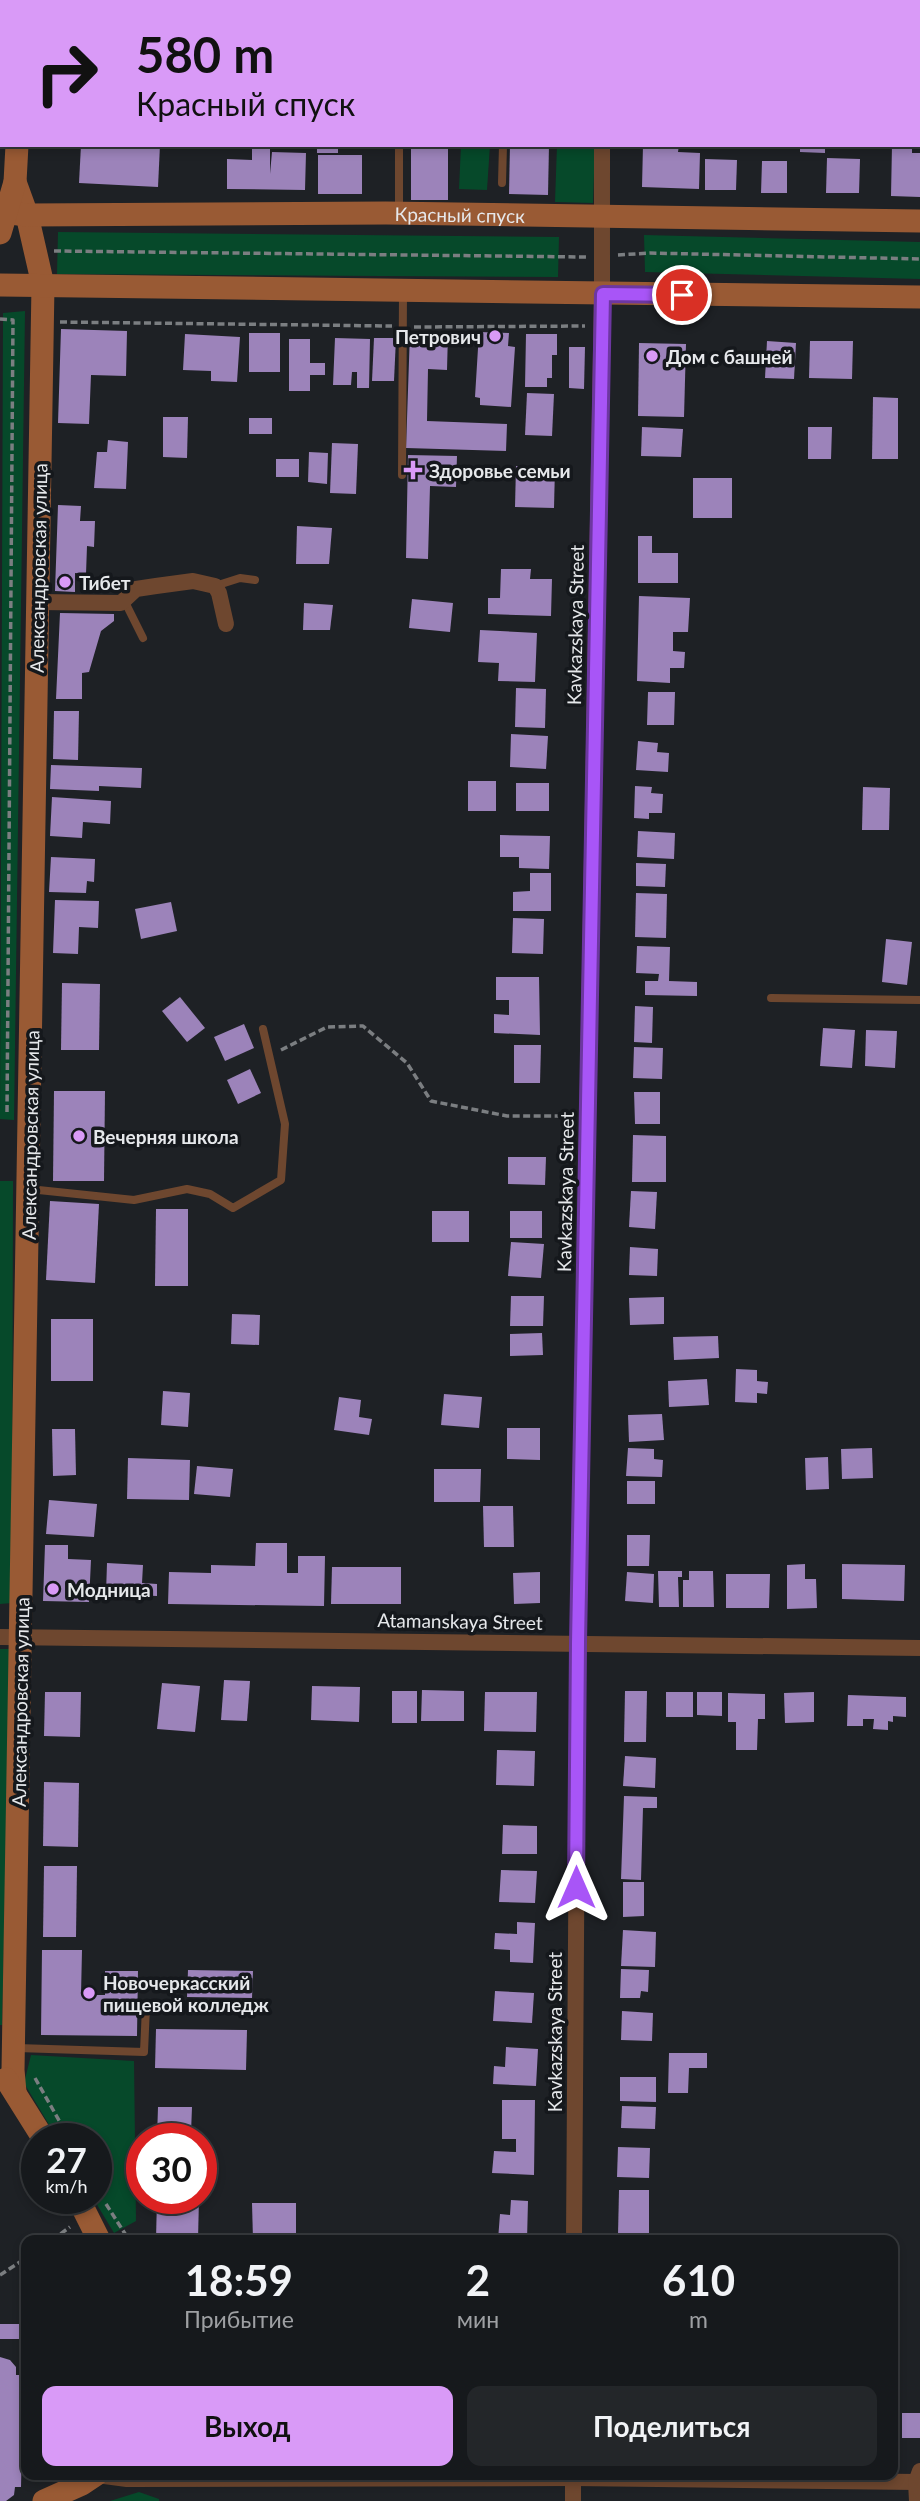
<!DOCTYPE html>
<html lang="ru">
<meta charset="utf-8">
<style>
body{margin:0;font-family:Lato,sans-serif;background:#232629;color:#f1f3f6;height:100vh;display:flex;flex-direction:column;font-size:26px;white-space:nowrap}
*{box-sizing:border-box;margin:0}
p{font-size:23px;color:#9ea0a3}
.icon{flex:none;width:38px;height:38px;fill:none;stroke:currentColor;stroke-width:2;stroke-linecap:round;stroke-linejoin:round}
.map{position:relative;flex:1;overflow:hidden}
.drawer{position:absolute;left:21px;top:2235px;width:877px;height:245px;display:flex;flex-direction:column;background:#16191c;border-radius:14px;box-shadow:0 4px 10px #0003,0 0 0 2px #35383b}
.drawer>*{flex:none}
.hud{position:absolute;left:0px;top:0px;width:920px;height:147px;box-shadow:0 4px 10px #0003,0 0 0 2px #35383b;background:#d99af7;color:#111;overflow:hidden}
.speed{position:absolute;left:21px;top:2123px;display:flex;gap:14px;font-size:35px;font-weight:700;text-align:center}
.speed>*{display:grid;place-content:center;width:91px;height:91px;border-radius:50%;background:#16191c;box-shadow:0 4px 10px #0003,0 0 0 2px #35383b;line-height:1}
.speed small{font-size:18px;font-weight:400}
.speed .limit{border:10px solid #d22;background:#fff;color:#111}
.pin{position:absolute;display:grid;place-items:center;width:60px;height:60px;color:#fff;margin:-30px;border:4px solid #fff;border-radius:50%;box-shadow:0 2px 7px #0007}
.me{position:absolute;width:77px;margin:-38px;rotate:0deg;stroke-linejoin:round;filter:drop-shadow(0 0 5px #0008)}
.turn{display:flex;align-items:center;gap:24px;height:147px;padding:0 21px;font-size:32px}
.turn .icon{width:91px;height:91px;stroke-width:2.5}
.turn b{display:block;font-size:49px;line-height:60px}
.eta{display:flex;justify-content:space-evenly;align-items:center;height:119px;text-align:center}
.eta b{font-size:42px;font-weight:700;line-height:49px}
.action{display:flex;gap:14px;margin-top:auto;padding:14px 21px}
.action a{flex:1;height:80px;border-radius:14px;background:#d99af7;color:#111;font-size:28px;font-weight:700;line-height:80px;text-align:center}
.action a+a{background:#232629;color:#f1f3f6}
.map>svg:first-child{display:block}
.green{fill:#06492a}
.building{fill:#9c83ba}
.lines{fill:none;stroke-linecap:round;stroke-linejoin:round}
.path{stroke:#7b7e81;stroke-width:3.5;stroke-dasharray:7 3.5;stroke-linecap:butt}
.lane{stroke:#6e472f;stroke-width:8}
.street{stroke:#6e472f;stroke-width:16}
.secondary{stroke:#995a34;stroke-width:23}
.route-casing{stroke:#6d37a1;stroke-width:18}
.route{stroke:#a855f7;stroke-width:12}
.poi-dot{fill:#d99af7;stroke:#15181c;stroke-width:2.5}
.labels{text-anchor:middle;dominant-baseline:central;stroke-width:7;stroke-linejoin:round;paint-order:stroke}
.street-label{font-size:19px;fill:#e6e8eb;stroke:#15181c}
.poi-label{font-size:19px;font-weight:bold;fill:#e6e8eb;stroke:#15181c;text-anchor:start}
</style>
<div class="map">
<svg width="920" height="2501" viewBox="0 0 920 2501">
<rect width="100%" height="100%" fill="#1e2125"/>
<!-- green -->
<g class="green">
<path d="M461,145h29l-3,45 -28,-1z"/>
<path d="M557,145h38l-2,58 -38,-1z"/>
<path d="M58,232l501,5 -1,40 -501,-3z"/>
<path d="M644,235l276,7v37l-275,-7z"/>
<path d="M25,311l-11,809 -14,-1 3,-806z"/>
<path d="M0,1181h13l-1,422 -12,1z"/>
<path d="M0,1649h11l-9,376h-2z"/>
<path d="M31,2055l103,6 2,160 -22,12 -21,-35h3v-60h-39l-33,-55z"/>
<path d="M139,2492l20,7v2h-49z"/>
</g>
<!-- building -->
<g class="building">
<path d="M81,145h79l-2,42 -79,-4z"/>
<path d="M252,145h18v29l2,-22 34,1 -1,37 -78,-1v-30l25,1z"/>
<rect x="317" y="145" width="21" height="8"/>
<rect x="411" y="145" width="37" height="55"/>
<path d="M510,145h39l-1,50 -39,-1z"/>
<path d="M643,145h36l-1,7 22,1 -1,36 -57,-2z"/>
<path d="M800,145h25v8l-25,-1z"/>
<path d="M892,145h20v8h8v44l-29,-1z"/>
<rect x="318" y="155" width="44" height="39"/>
<path d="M827,158l33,1 -1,34h-33z"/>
<path d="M705,159l32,1 -1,30h-31z"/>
<path d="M762,161h25v32h-26z"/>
<path d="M61,329l66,2 -1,45 -35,-1 -2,49 -31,-1z"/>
<path d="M410,332l38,1 -1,37 -19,-1 -1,52 80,3 -1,27 -100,-3z"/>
<path d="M479,332l30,1 -1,13 7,1 -4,60 -31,-2v-7l-5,-1z"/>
<rect x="249" y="333" width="31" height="39"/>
<path d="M185,334l55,3 -3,45 -26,-1v-10l-28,-1z"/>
<path d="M526,334h31v21h-5v23h-5v9h-22z"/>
<path d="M335,338l35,1 -1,49h-12v-16h-5l-1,13h-18z"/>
<path d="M374,338h22l-2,43h-22z"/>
<path d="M289,339h21v24h15v12h-15v16h-21z"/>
<path d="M767,341l29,2 -2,36 -29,-1z"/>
<path d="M810,341h43l-1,38 -43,-1z"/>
<path d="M639,343l47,1 -2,73 -46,-1z"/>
<path d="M569,347h16l-1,42 -15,-1z"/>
<path d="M527,393l27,1 -2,42 -27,-1z"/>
<path d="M873,397l25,1v61h-26z"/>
<path d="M163,417h25l-1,41 -24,-1z"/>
<rect x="249" y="418" width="23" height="16"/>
<path d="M642,427l41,2 -2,28 -40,-1z"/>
<path d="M808,427h24l-1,32h-23z"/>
<path d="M108,440l20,2 -2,47 -32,-1 3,-36h10z"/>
<path d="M332,443l26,1 -2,50 -26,-1z"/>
<path d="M309,452l19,1 -1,31 -19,-2z"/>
<path d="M408,455l49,1 -1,31 -26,-1 -2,73 -22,-1z"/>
<rect x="276" y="459" width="23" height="18"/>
<path d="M516,466l39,1 -1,41 -39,-1z"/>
<rect x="693" y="478" width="39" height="40"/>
<path d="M58,505l23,1 -1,15h15l-1,26 -7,-1 -1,28 -11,-1v19l-20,-1z"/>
<path d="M297,526l35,2 -3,36h-33z"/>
<path d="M638,536h14v17h26v30h-40z"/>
<path d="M501,569h30l-1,10h22l-1,37 -63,-2v-16h12z"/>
<path d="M639,596l51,2 -2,34h-15v19l12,1 -1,16h-14v15l-33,-2z"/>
<path d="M412,599l41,4 -3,29 -41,-4z"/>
<path d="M304,603l29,2 -3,25h-27z"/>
<path d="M60,613l54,1v7l-13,10 -12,41 -7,1v26h-26z"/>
<path d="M480,630l57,3 -2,49 -37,-1 1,-18 -21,-1z"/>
<path d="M516,688l30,1 -1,39 -30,-1z"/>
<path d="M648,692h27l-1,33h-27z"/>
<path d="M54,711h25l-1,49 -25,-1z"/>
<path d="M511,734l37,2 -2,33 -36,-2z"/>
<path d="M638,741l20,2 -1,9 12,1 -1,19 -32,-2z"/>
<path d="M51,765l91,3 -1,20 -42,-2v5l-49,-2z"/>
<rect x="468" y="781" width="28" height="30"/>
<rect x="516" y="783" width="33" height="28"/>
<path d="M635,786l17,1 -1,6 12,1 -1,19h-13v6l-15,-1z"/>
<path d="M863,787l27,1 -1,42h-27z"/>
<path d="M52,797l59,4 -1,23 -27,-2 -1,16 -32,-2z"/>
<path d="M638,831l37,2 -1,26 -37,-2z"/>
<path d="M500,835l50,1 -1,33 -30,-1v-11h-19z"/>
<path d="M51,857l44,2 -1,23 -7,-1 -1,12 -37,-1z"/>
<path d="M636,863l30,1 -1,23 -29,-1z"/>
<path d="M530,873h21v38h-38v-19l17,-1z"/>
<path d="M636,893l31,1 -1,44 -31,-1z"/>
<path d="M55,900l44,1 -1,27 -19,-1 -1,27 -25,-1z"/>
<path d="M171,902l6,29 -36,8 -6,-30z"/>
<path d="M513,918l31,1 -1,35 -31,-1z"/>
<path d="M886,939l26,3 -5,43 -25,-3z"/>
<path d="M637,946l33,1 -1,34 28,1v14l-52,-1v-14h13l1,-7 -23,-1z"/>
<path d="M496,977h43l1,58 -46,-2v-19l15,1v-15h-13z"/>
<path d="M62,983l38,1 -1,66h-38z"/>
<path d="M180,997l25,31 -18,14 -25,-31z"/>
<path d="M635,1006l18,1 -1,36 -18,-1z"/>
<path d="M244,1024l10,24 -29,13 -11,-24z"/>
<path d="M823,1028l32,2 -3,38 -32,-2z"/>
<path d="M866,1030l31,1 -2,37 -30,-2z"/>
<path d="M514,1045h27l-1,38h-26z"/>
<path d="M634,1047l29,1 -1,31 -29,-1z"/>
<path d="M250,1069l11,24 -23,11 -11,-24z"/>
<path d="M54,1091h51l-1,90h-51z"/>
<path d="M634,1092h26v32h-25z"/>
<path d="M633,1135l33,1v46h-34z"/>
<path d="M508,1157h38l-1,28 -37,-1z"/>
<path d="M631,1191l26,1 -2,37 -26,-2z"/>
<path d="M50,1201l49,3 -4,79 -49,-3z"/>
<path d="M156,1209h32v77h-33z"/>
<rect x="432" y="1211" width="37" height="31"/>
<rect x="510" y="1211" width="32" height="27"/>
<path d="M511,1242l33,2 -3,34 -33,-2z"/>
<path d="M630,1247l28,2 -1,27 -28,-1z"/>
<path d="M511,1296h33l-1,30h-33z"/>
<path d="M664,1297v27l-34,1 -1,-27z"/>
<path d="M232,1314l28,1 -1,30 -28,-1z"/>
<rect x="51" y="1319" width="42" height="62"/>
<path d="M542,1333l1,22 -33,1v-22z"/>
<path d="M718,1336l1,22 -45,2 -1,-23z"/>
<path d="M736,1369l21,1v11l11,1 -1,12 -10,-1v10l-22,-1z"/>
<path d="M707,1379l2,26 -40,2 -1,-26z"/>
<path d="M163,1391l27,2 -2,34 -27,-2z"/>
<path d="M444,1394l38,3 -3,31 -38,-3z"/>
<path d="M339,1397l22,3 -2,17 13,2 -3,16 -35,-5z"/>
<path d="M662,1414l2,26 -35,2 -1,-27z"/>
<path d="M507,1428h33v32l-33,-1z"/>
<path d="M52,1429h23l1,46 -23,1z"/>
<path d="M628,1448l26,1v10l9,1 -1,17 -36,-1z"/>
<path d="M872,1448l1,30 -31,1 -1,-30z"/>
<path d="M828,1457l1,32 -23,1 -1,-32z"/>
<path d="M128,1458l62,2 -1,40 -62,-1z"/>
<path d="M197,1466l36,3 -3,28 -36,-3z"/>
<path d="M434,1469h47l-1,33h-46z"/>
<rect x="627" y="1481" width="28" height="23"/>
<path d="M49,1500l48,4 -3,33 -48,-3z"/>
<path d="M483,1506h30l1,41h-30z"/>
<path d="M627,1535h23l-1,31h-22z"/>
<path d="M256,1543h31v30h11v-17h27l-1,50 -156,-2 1,-32 42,1v-8l44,1z"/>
<path d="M45,1545h23v14l23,1 -2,42 -46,-1z"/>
<path d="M107,1563l36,2 -1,18 15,1v12l-51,-2z"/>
<path d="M805,1564v15h11l1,29 -30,1v-44z"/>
<path d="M842,1564l63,1 -1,36 -62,-2z"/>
<path d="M332,1567h69v37h-70z"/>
<path d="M658,1571h24v6h-4l1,30h-20z"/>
<path d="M689,1571h24l1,36h-31v-27h6z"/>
<path d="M540,1572v31l-26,1 -1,-31z"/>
<path d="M627,1572l27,2 -1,29 -28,-2z"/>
<path d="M726,1574h44l-1,34h-43z"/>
<path d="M224,1680l26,1 -3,40 -26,-1z"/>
<path d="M162,1683l38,3 -5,46 -38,-3z"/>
<path d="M312,1686l48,1 -1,35 -48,-2z"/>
<path d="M422,1690l42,1v30h-43z"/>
<rect x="392" y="1691" width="25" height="32"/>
<path d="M625,1691h22l-1,51h-22z"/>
<path d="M45,1692h36l-1,45 -36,-1z"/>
<path d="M485,1692h52l-1,40 -52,-1z"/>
<rect x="666" y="1692" width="27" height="25"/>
<path d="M697,1692h25v24l-25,-1z"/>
<path d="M814,1692v30l-29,1 -1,-30z"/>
<path d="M728,1693l37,1v25h-7l-1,31h-21v-28h-8z"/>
<path d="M848,1695l58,2v20l-13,-1v6l-5,-1v9l-15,-1 1,-10h-11v7h-16z"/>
<path d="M497,1750l38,1 -1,35 -38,-1z"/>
<path d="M625,1756l31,2 -1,30 -32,-2z"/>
<path d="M44,1782l35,1 -1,64 -35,-1z"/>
<path d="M624,1796l33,1v11h-14l-2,72 -20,-1z"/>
<path d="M503,1825l34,1v28h-35z"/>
<path d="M44,1866h33l-1,71h-33z"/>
<path d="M501,1870l36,1 -2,32 -36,-1z"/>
<path d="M623,1882h21v34l-21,1z"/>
<path d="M517,1922l18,1 -2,40 -23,-1v-12l-16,-1 1,-16 22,1z"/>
<path d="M623,1930l33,2 -1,35 -34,-1z"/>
<path d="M42,1950h40l-1,45h24v-24h33l-1,65 -96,-1z"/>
<path d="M621,1969l28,1 -1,22 -7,-1 -1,7h-20z"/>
<path d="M188,1970l65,1 -1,27 -65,-1z"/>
<path d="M495,1991l39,2 -2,30 -39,-2z"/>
<path d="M622,2011l31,2 -1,28 -31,-1z"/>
<path d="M156,2029l91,1 -1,40 -91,-2z"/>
<path d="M506,2047l32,2 -2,37 -43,-2 1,-18 11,1z"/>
<path d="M669,2053h38v15h-18l-1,25h-20z"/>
<path d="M620,2077h36v25l-36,-1z"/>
<path d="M502,2100h33l-1,75 -42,-2 2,-22 22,1v-13h-14z"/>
<path d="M622,2106l34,1 -1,22 -34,-1z"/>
<path d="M158,2107h34l-1,26h9v5h-43z"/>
<path d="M618,2147l32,1 -1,30 -32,-1z"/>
<path d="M619,2190h30v45h-31z"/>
<path d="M157,2198h42l-1,42h-42z"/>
<path d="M511,2200l17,1 -1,39h-29l2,-26 10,1z"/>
<path d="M252,2203h44v37h-43z"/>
<rect x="0" y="2324" width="26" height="15"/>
<path d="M0,2357l10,3 6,7v8h10v68l-4,-1 -1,45h-6l-1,8 -8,6h-6z"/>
<rect x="902" y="2413" width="18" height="25"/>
</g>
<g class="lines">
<!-- path -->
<g class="path">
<path d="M54,251l532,6"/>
<path d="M618,255l32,-2 270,6"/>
<path d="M0,319l13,1 -6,793"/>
<path d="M60,322l332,4"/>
<path d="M414,327l171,-1"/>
<path d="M281,1050l46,-23 36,-1 44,37 24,38 76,15h64"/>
<path d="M35,2078l34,60"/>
<path d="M106,2204l23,36"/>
<path d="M52,2240l18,-13"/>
<path d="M0,2275l26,-17"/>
</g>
<!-- lane -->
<g class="lane">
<path d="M398,0v2"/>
<path d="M399,145v66"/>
<path d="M502,183l1,-38"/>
<path d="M402,475l1,-183"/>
<path d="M215,586l25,-8 15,2"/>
<path d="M124,600l19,38"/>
<path d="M771,998l149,2"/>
<path d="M29,1189l105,11 53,-11 23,5 23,14 48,-28 4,-56 -22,-95"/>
<path d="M17,2048l127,4 2,-45h33"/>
</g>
<!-- street -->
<g class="street">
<path d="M604,2v-2"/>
<path d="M38,602l83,1 15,-14 20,-3 37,-5 22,5 4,7 7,31"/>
<path d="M0,1637l920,11"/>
<path d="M574,2240l4,-597 24,-1349v-149"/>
<path d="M97,2475l30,4 446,-1 343,4"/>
<path d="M573,2501v-27"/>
<path d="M917,2501l-1,-19 4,-11"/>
</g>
<!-- secondary -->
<g class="secondary">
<path d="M22,2v-2"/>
<path d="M15,182l12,33 16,70 -30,1785 2,22"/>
<path id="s1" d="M0,212l27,3 359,-2 534,8"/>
<path d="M0,233l15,-51 2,-37"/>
<path d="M0,285l920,12"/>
<path d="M6,2079l37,59"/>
<path d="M78,2198l21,42"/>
<path d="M44,2501l38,-17 15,-10"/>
</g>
</g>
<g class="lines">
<!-- route casing -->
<g class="route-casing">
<path id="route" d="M576,1887l2,-244 25,-1349 79,1"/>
</g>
<!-- route -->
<use href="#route" class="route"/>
</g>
<!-- markers -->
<g class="poi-dot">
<circle cx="495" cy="336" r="7"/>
<circle cx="652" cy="356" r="7"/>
<path d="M409.5 459.5h7v7h7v7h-7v7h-7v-7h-7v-7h7z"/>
<circle cx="65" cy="582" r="7"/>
<circle cx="79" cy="1136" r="7"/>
<circle cx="53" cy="1589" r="7"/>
<circle cx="89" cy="1993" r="7"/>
</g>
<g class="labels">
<!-- street labels -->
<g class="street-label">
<text stroke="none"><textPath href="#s1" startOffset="460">Красный спуск</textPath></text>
<text transform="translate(38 568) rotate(-89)">Александровская улица</text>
<text transform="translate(575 625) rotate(-89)">Kavkazskaya Street</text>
<text transform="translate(30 1135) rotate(-89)">Александровская улица</text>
<text transform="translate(565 1192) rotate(-89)">Kavkazskaya Street</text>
<text transform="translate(460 1621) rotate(1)">Atamanskaya Street</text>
<text transform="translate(20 1702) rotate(-89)">Александровская улица</text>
<text transform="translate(554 2032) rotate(-90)">Kavkazskaya Street</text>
</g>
<!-- poi labels -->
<g class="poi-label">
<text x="481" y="336" text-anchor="end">Петрович</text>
<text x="666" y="356">Дом с башней</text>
<text x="429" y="470">Здоровье семьи</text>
<text x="79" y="582">Тибет</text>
<text x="93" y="1136">Вечерняя школа</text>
<text x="67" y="1589">Модница</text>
<text x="103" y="1982">Новочеркасский<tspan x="103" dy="22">пищевой колледж</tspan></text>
</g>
</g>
</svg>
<div class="speed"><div>27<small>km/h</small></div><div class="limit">30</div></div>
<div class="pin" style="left:682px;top:295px;background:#d93025"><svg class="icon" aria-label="arrive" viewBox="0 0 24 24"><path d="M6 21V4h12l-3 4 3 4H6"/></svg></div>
<svg class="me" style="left:576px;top:1887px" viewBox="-20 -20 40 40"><path d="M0-17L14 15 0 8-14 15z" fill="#a855f7" stroke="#fff" stroke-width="4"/></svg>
<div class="hud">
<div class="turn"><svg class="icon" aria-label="right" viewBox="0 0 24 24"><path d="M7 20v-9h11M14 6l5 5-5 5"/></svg><div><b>580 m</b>Красный спуск</div></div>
</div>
<section class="drawer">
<div class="eta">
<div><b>18:59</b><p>Прибытие</p></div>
<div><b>2</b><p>мин</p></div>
<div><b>610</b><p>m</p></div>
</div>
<div class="action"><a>Выход</a><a>Поделиться</a></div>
</section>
</div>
